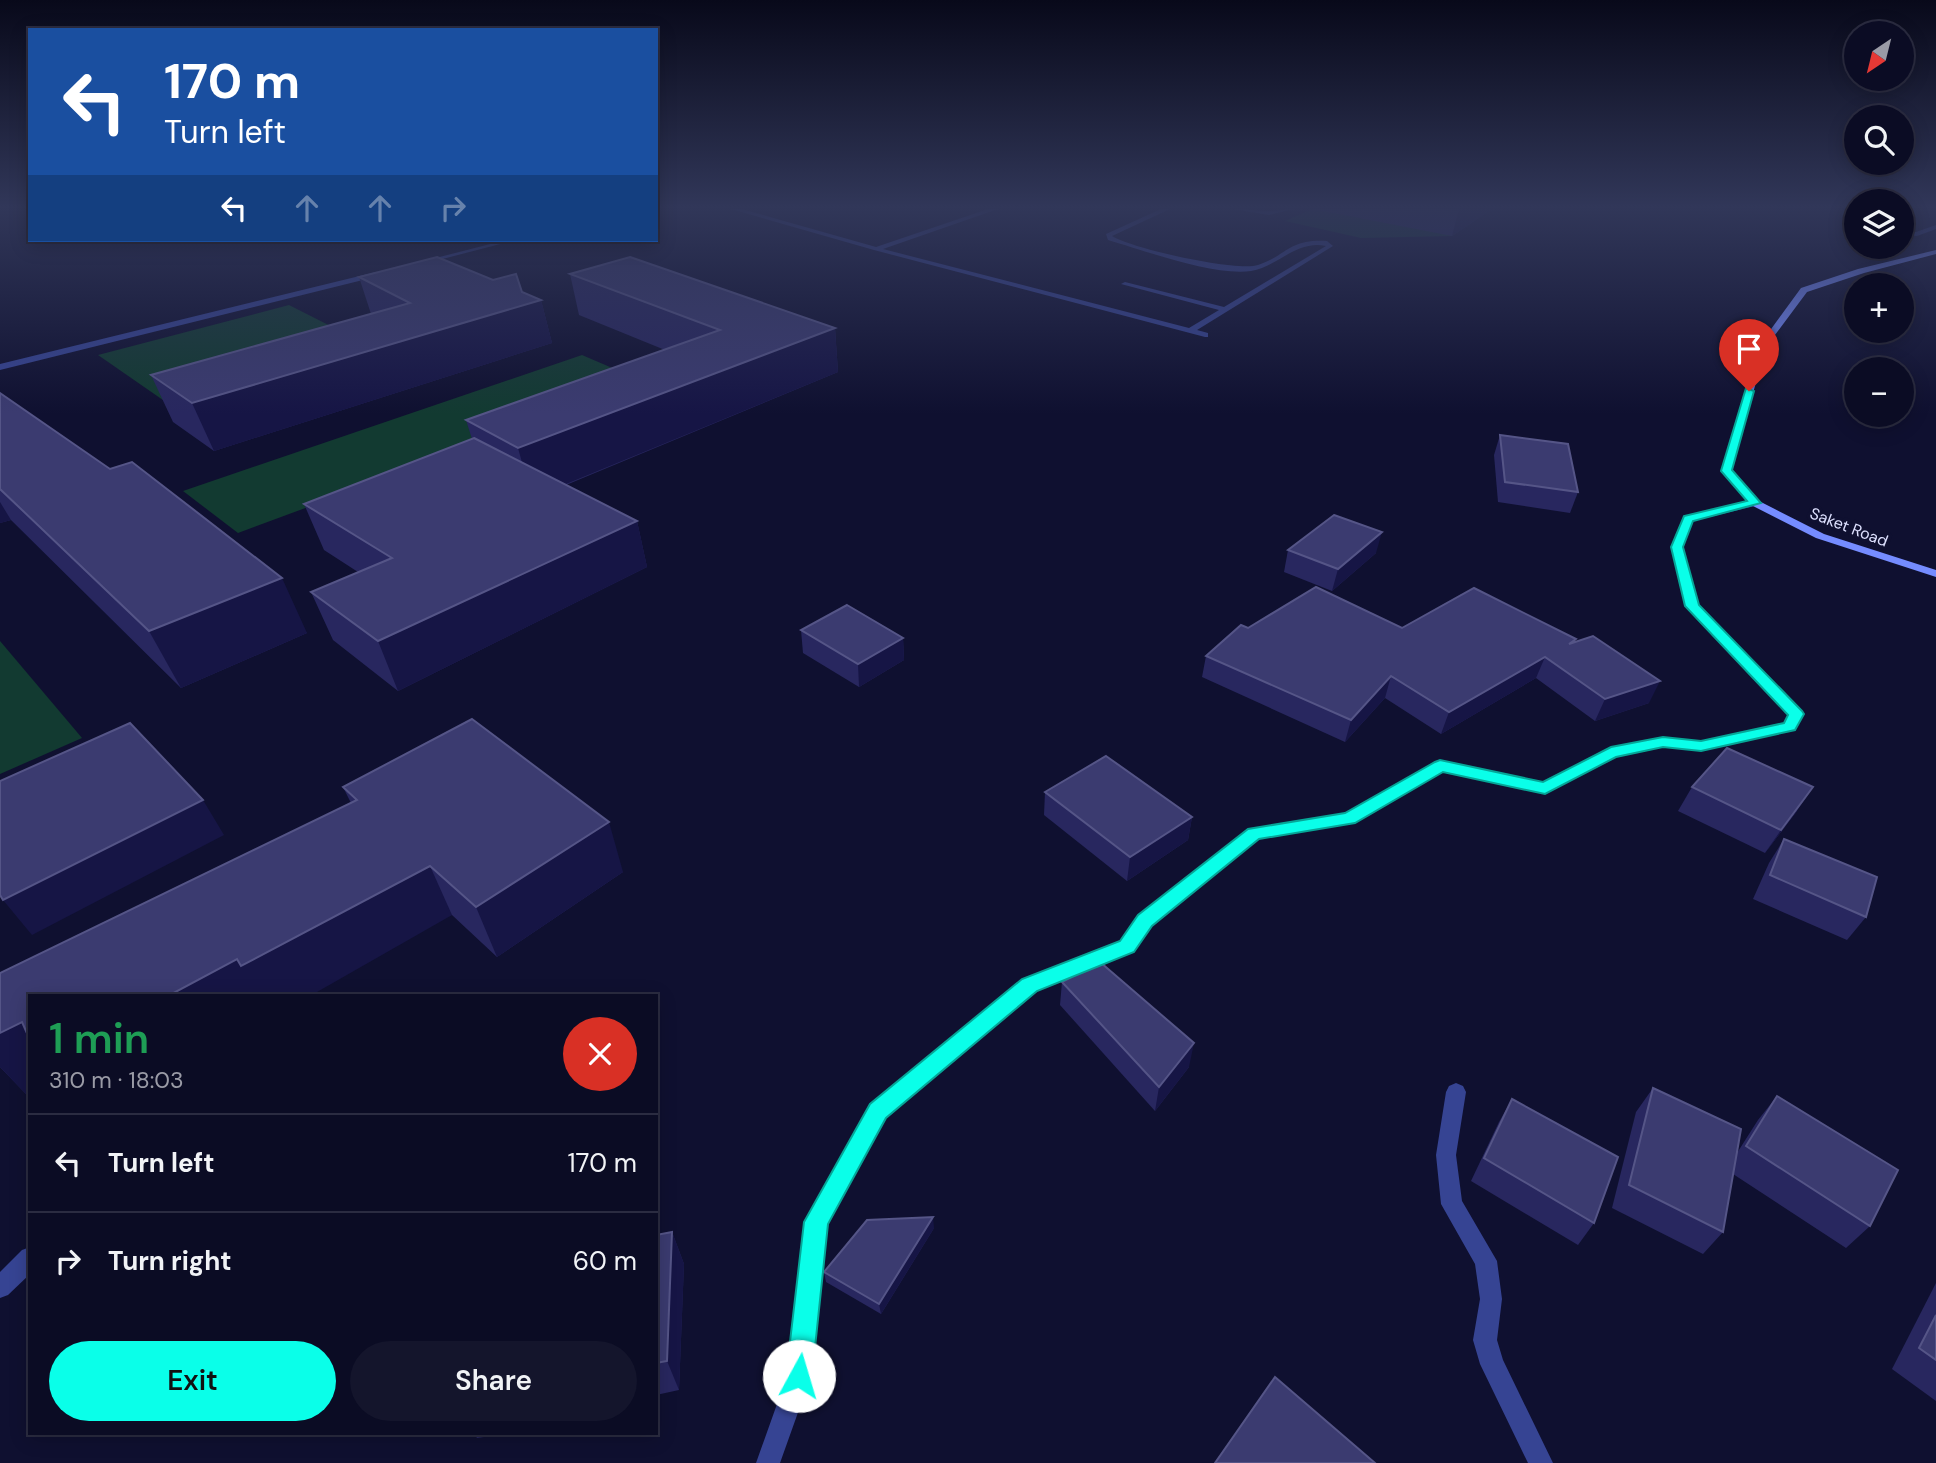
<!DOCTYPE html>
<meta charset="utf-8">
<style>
body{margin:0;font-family:"DM Sans",sans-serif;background:#14152c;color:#f1f3f6;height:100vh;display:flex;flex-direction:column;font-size:26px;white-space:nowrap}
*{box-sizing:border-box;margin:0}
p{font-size:23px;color:#9a9ba6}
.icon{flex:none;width:38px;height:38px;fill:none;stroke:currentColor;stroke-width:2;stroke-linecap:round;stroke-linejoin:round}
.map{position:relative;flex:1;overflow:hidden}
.panel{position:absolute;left:28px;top:994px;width:630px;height:441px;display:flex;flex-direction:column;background:#0b0c24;border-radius:0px;box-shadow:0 4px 18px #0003,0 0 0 2px #2b2c41}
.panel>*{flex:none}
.hud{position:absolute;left:28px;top:28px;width:630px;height:214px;border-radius:0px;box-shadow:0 4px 18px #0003,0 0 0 2px #2b2c41;background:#1a4fa0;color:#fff;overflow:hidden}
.needle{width:46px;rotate:215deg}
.tools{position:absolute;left:1844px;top:21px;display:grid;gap:14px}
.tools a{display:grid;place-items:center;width:70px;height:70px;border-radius:50%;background:#0b0c24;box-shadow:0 4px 18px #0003,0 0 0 2px #2b2c41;font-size:35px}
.pin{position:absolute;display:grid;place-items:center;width:60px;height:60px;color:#fff;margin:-72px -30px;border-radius:50% 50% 50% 0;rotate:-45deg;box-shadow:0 0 7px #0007}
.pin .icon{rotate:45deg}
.me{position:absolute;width:77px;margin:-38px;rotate:6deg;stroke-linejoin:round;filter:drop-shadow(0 0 5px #0008)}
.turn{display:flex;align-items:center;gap:24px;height:147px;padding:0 21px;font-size:32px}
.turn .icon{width:91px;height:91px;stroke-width:2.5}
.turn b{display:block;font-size:49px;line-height:60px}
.lanes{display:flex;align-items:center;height:66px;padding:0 21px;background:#0003;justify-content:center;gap:35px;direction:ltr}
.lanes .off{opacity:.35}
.round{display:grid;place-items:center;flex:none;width:74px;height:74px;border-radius:37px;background:#14152c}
.summary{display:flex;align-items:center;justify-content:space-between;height:119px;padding:0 21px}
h1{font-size:42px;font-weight:600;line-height:52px;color:#1e9e55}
.cta{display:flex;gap:14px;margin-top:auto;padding:14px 21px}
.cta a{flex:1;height:80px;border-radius:42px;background:#0affe9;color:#111;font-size:28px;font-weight:600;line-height:80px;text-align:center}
.cta a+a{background:#14152c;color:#f1f3f6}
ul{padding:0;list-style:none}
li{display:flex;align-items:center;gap:21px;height:98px;padding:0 21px;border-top:2px solid #2b2c41}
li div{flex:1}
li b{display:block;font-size:26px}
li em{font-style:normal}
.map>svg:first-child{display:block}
.green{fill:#123a31}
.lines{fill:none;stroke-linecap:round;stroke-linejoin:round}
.minor{fill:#364493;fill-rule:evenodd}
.secondary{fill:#758cff;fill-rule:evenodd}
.wall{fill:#28275f}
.shaded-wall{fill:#161545}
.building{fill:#3b3b70;stroke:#555587;stroke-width:2}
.route{fill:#0affe9;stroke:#06a697;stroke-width:2}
.labels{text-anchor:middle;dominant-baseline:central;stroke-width:7;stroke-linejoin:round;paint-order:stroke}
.far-street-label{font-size:16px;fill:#dee1ff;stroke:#0f1030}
</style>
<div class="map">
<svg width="1936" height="1463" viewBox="0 0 1936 1463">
<rect width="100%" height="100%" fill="#0f1030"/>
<!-- green -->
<g class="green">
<path d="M1312,209h180l-40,27 -91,2 -76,-17z"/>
<path d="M289,305l83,42 -199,60 -75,-52z"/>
<path d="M582,355l63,27 -407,151 -55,-42z"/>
<path d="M0,641l82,97 -82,36z"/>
</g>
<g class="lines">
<!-- minor -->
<g class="minor">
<path d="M731,209h11l134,38 112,-38h10l-115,40 306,79 30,-18 -98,-26 4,-2 99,25 102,-61c-30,-6 -47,20 -75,25 -38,5 -105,-20 -143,-31l-2,-6 55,-25h9l-58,27c18,12 124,36 146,29 30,-10 30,-26 69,-24l6,5 -136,84 11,3v4h-3l-331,-87z"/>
<path d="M1233,209l36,2 24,-2 -24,6z"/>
<path d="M1857,210v4l-6,1 6,3v4l-15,-7z"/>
<path d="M1936,225v4l-19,7 -15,-2v-4l14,2z"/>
<path d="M506,240h10l-93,24 -3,-2z"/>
<path d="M376,272l3,4 -379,94v-6z"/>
<path d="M1755,500l5,3 -1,2 -66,16 -10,26 15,58 104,106 2,3 -10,15 -93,22 -38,-4 -48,9 -70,37 -103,-22 -88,52 -95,15 -108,88 -18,25 -97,39 -151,127 -59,107 -15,152 -31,87h-24l31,-87 18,-154 3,-7 63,-110 153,-125 97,-39 18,-25 111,-87 95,-15 90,-51 5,-2 103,22 68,-36 52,-10 38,4 83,-18 6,-8 -104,-109 -15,-59 13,-30z"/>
<path d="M1456,1083l7,3 3,6 -10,63 6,46 35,60 5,38 -5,41 6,20 50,103h-25l-48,-99 -7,-24 7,-41 -5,-35 -34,-60 -5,-49 10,-63 3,-6z"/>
<path d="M30,1247v27l-22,21 -8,3v-26l22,-22z"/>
</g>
<!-- secondary -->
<path class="secondary" d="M1936,250v4l-72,19 -57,19 -41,55 -35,124 28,30 65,33 112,36v7l-120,-39 -65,-33 -30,-34 37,-124 43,-59 57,-19z"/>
</g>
<!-- wall -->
<g class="wall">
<path d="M1313,209h179l-40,27z"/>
<path d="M570,274l265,54 3,44 -272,113 71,36 10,46 -249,124 -65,-51 -22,-48 47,-20 -34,-22 -20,-46 168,-65 -6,-19 199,-70 -86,-35z"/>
<path d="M359,277l163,15 19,8 11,43 -338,108 -41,-29 -22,-47 220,-61z"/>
<path d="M0,393l307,240 -126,55 -170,-168 -11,3z"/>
<path d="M1500,435l78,57 -8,21 -72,-11 -4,-47z"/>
<path d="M1288,550l88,3 -44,38 -48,-19z"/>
<path d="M1248,628h154l173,13 74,62 -54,18 -59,-43 -95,56 -56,-36 -40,44 -143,-65 4,-21z"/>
<path d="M801,630l102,8 1,22 -45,27 -56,-34z"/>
<path d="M343,787l280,85 -126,85 -45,-42 -422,81v96l-4,2 -26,-27v-94l351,-170z"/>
<path d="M1692,787l105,24 -32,42 -87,-42z"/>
<path d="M1045,792l147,25 -4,23 -61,41 -83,-66z"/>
<path d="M1784,839l82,78 -19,23 -94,-41 16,-36z"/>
<path d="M1062,982l127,85 -34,44 -95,-106z"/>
<path d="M1653,1088l84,65 21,-33 19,-24 93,130 -24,22 -113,-74 -10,58 -20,22 -91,-46 24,-96z"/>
<path d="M1512,1099l82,124 -16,22 -107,-64 28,-59z"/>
<path d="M934,1228l-53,86 -55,-32 -2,-10z"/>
<path d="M672,1232l12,32 -5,126 -23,5v-160z"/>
<path d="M1936,1283v118l-44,-32z"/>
<path d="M474,1433h38l-35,5z"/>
</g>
<!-- shaded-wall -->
<g class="shaded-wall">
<path d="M1459,209h33l-40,27z"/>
<path d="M541,300l11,43 -338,108 -22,-48z"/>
<path d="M835,328l3,44 -306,126 -14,-50z"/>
<path d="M0,502l11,18 -11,3z"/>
<path d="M637,521l10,46 -249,124 -20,-50z"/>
<path d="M1382,532l-6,21 -44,38 6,-22z"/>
<path d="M282,578l25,55 -126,55 -32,-57z"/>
<path d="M903,638l1,22 -45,27 -1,-23z"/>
<path d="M1545,657l-9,21 -95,56 8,-22z"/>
<path d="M1391,676l-6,22 -40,44 6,-22z"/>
<path d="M1660,681l-11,22 -54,18 10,-22z"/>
<path d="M1813,787l-16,24 -32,42 16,-23z"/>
<path d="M203,800l21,35 -192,100 -29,-35z"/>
<path d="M1192,817l-4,23 -61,41 3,-24z"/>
<path d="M609,822l14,50 -126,85 -21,-50z"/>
<path d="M430,866l22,49 -142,81h-142l69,-37z"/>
<path d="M22,1022l8,9v61l-4,2 -26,-27v-34z"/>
<path d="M1194,1043l-5,24 -34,44 4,-24z"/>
<path d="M933,1217l1,11 -53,86 -2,-10z"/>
<path d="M672,1232l12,32 -5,126 -12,-29z"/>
</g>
<!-- building -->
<g class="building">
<path d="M437,257l56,23 23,-6 6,18 19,8 -349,103 -41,-28 259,-72 -51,-26z"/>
<path d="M630,257l205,71 -317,120 -52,-28 254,-90 -150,-56z"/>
<path d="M0,393l110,76 22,-7 150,116 -133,53 -149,-142z"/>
<path d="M1500,435l68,9 10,48 -73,-10z"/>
<path d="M474,438l163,83 -259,120 -67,-49 81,-34 -88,-54z"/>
<path d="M1334,515l48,17 -44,37 -50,-19z"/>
<path d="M1316,587l86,41 72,-40 102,51 -7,5 24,-8 67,45 -55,18 -60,-42 -96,55 -58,-36 -40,44 -145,-64 35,-31 7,3z"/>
<path d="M847,605l56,33 -45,26 -57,-34z"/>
<path d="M472,719l137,103 -133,85 -46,-41 -189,100 -4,-7 -69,37h-138v44l-8,-18 -22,11v-60l357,-173 -14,-13z"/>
<path d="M130,723l73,77 -200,100 -3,-5v-114z"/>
<path d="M1727,748l86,39 -32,43 -89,-43z"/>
<path d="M1106,756l86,61 -62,40 -85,-65z"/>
<path d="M1784,839l93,38 -11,40 -96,-42z"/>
<path d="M1100,962l94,81 -35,44 -97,-105z"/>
<path d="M1653,1088l88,41 -18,103 -94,-47z"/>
<path d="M1777,1096l121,74 -28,56 -124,-80z"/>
<path d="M1512,1099l106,58 -24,66 -110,-65z"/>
<path d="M933,1217l-54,87 -55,-32 43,-52z"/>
<path d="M672,1232l-5,129 -11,2v-128z"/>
<path d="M1936,1315v45l-17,-12z"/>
<path d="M1275,1377l100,86h-160z"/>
</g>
<!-- sky -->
<linearGradient id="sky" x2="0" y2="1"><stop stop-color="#08091a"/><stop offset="0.5" stop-color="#313759"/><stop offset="1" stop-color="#313759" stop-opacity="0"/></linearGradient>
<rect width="1936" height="414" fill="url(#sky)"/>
<!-- route -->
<path class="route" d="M1746,388l8,3 -22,79 29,33 -68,18 -10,26 16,58 103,106 2,3 -9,16 -94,21 -38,-4 -47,10 -71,37 -102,-22 -88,51 -96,16 -107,87 -18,26 -97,39 -151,127 -58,106 -16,152 -3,9 -10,4 -9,-4 -4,-9 18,-154 66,-118 152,-125 98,-38 18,-26 110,-86 97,-16 90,-51 5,-2 103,22 68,-35 52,-10 38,4 83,-18 4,-8 -103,-109 -14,-59 13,-31 63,-15 -26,-30z"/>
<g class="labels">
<!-- far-street labels -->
<g class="far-street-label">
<text transform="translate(1849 527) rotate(21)">Saket Road</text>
</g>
</g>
</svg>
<div class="tools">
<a><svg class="needle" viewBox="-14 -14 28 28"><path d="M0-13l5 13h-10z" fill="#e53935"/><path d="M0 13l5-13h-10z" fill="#9a9ba6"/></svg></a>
<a><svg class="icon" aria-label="search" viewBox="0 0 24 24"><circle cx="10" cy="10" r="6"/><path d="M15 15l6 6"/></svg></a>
<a><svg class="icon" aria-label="layers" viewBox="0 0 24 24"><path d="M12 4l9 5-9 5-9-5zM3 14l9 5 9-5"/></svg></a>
<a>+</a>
<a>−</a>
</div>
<div class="pin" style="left:1749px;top:391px;background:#d93025"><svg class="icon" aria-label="arrive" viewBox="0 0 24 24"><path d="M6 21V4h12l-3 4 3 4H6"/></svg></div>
<svg class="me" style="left:799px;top:1376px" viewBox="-20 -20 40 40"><circle r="19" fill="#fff"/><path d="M0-13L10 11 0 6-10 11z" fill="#0affe9"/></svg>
<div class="hud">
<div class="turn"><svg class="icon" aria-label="left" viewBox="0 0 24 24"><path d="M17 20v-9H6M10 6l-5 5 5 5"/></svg><div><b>170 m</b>Turn left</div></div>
<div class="lanes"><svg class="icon" aria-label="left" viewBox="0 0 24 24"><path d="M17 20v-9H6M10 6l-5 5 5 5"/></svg><svg class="icon off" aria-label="ahead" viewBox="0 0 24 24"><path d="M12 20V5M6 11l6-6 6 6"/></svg><svg class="icon off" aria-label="ahead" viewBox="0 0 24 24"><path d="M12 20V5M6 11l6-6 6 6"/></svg><svg class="icon off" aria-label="right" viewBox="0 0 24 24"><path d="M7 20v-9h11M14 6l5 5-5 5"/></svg></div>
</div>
<section class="panel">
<div class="summary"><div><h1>1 min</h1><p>310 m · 18:03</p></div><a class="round" style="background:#d93025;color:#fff"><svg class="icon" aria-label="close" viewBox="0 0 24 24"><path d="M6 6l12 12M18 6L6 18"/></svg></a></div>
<ul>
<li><svg class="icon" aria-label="left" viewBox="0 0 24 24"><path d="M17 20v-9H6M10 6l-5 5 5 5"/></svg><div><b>Turn left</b></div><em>170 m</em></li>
<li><svg class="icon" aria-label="right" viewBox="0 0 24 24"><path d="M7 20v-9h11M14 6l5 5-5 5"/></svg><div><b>Turn right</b></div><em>60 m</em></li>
</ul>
<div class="cta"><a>Exit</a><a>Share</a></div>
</section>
</div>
